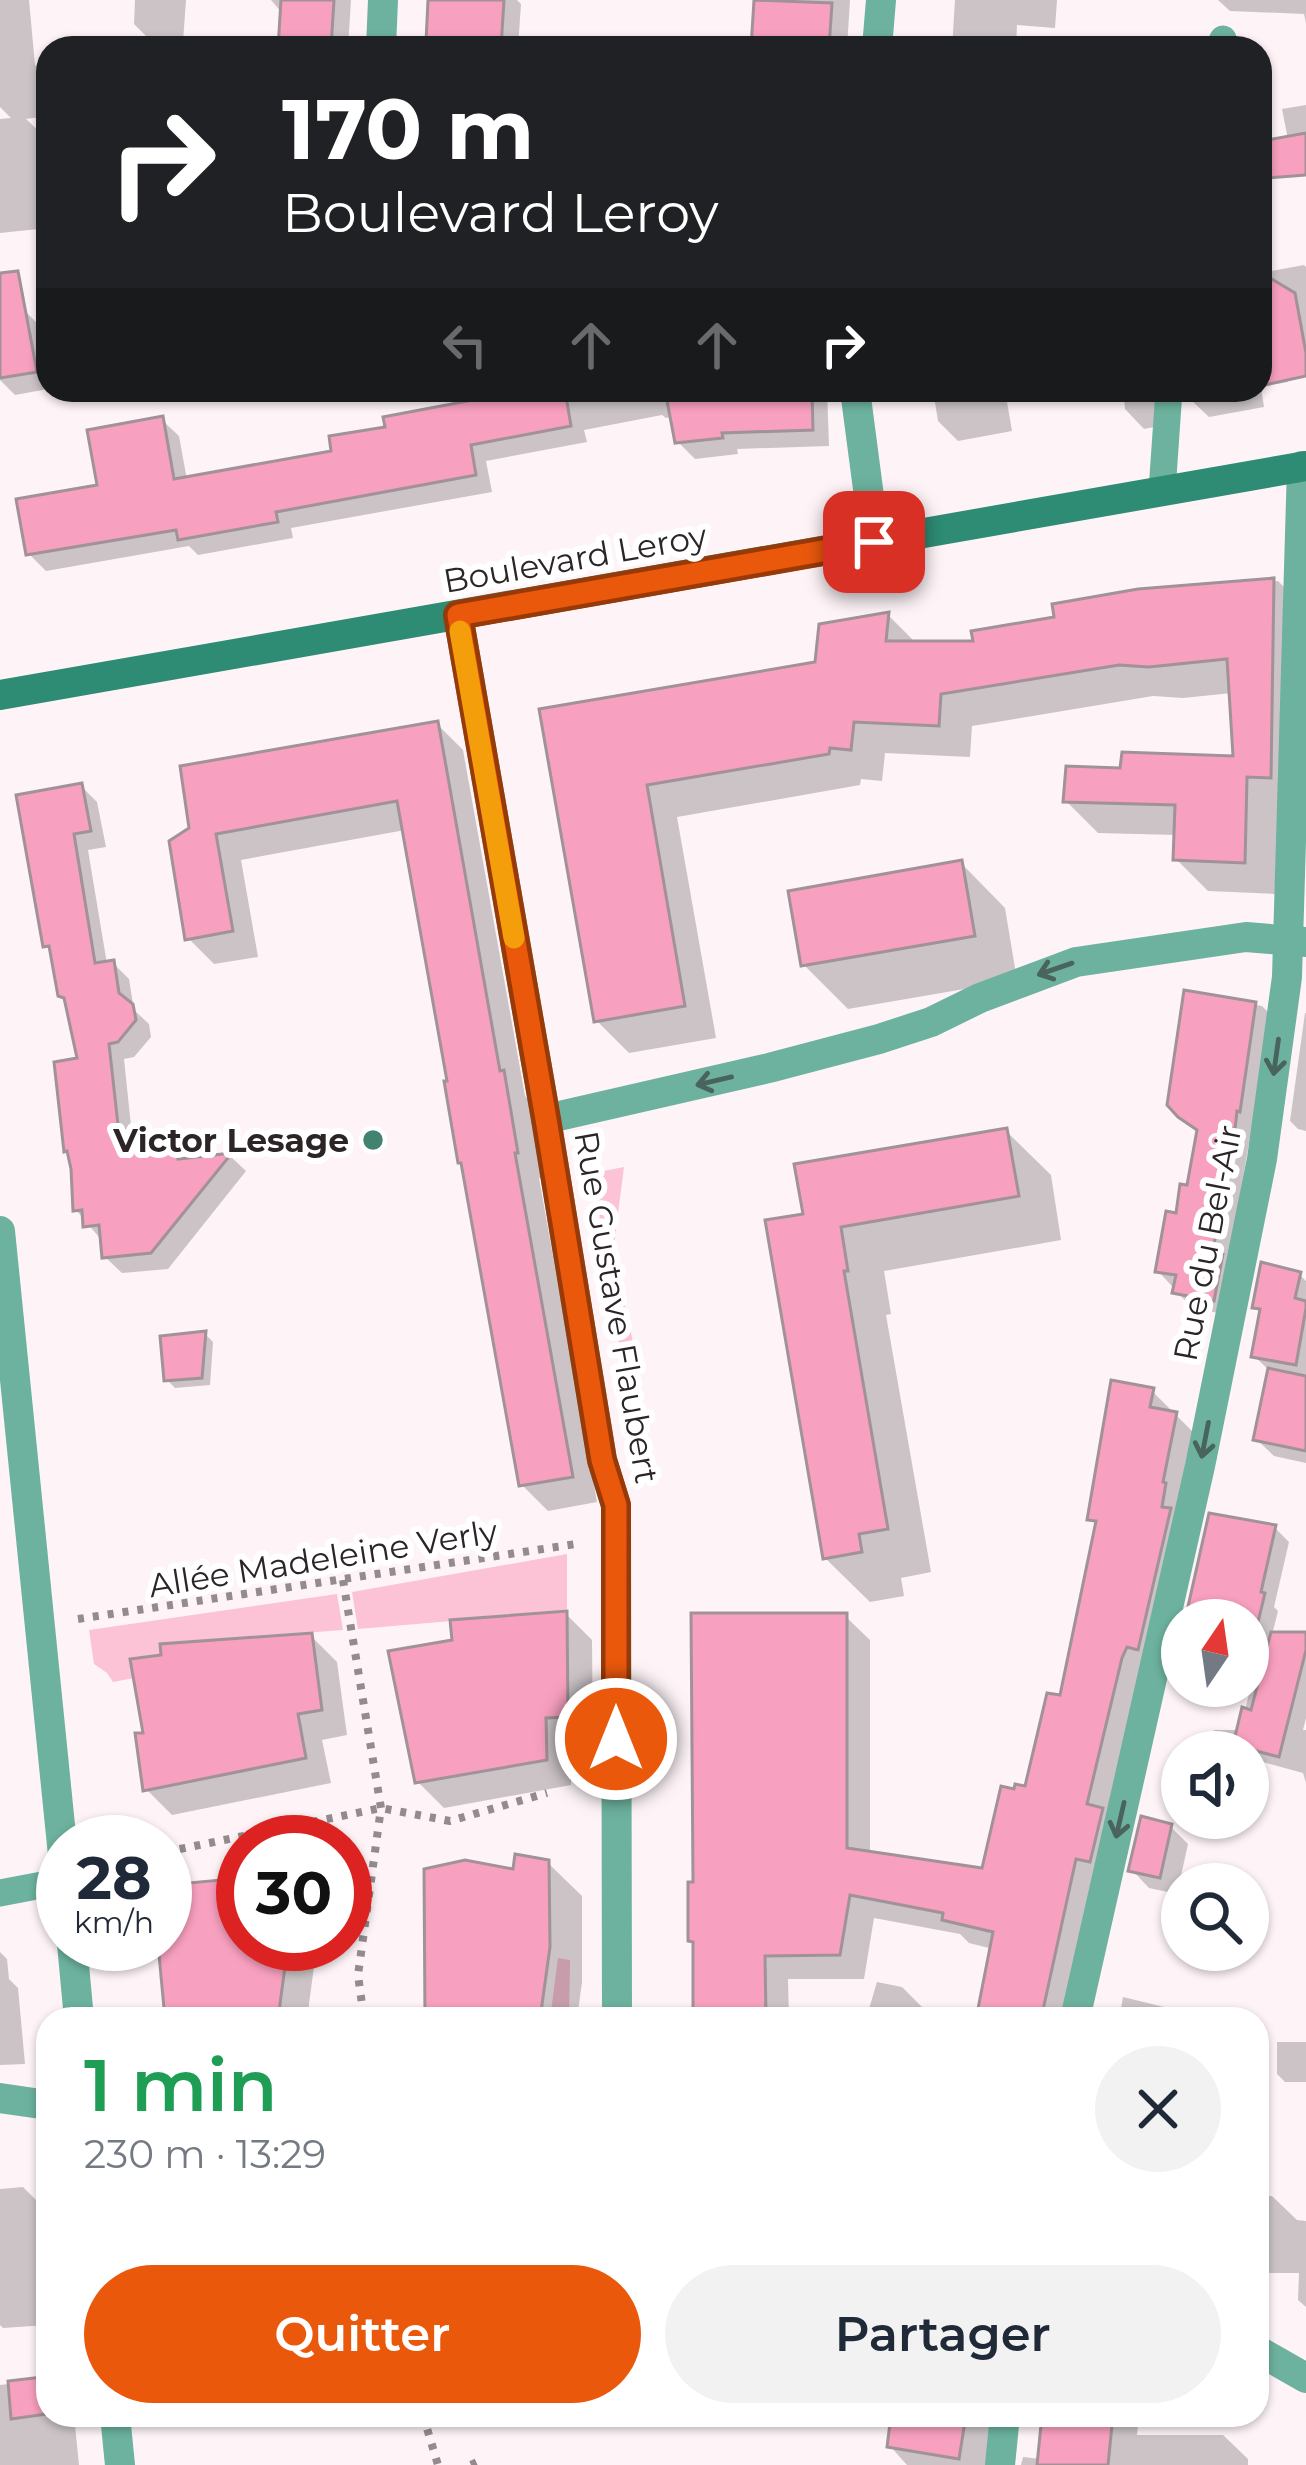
<!DOCTYPE html>
<html lang="fr">
<meta charset="utf-8">
<style>
body{margin:0;font-family:Montserrat,sans-serif;background:#f2f2f3;color:#1f2937;height:100vh;display:flex;flex-direction:column;font-size:45px;white-space:nowrap}
*{box-sizing:border-box;margin:0}
p{font-size:39px;color:#747a83}
.icon{flex:none;width:66px;height:66px;fill:none;stroke:currentColor;stroke-width:2;stroke-linecap:round;stroke-linejoin:round}
.map{position:relative;flex:1;overflow:hidden}
.sheet{position:absolute;left:36px;top:2007px;width:1233px;height:420px;display:flex;flex-direction:column;background:#fff;border-radius:36px;box-shadow:0 3px 9px #0004}
.sheet>*{flex:none}
.hud{position:absolute;left:36px;top:36px;width:1236px;height:366px;border-radius:36px;box-shadow:0 3px 9px #0004;background:#202124;color:#fff;overflow:hidden}
.needle{width:78px;rotate:13deg}
.tools{position:absolute;left:1161px;top:1599px;display:grid;gap:24px}
.tools a{display:grid;place-items:center;width:108px;height:108px;border-radius:50%;background:#fff;box-shadow:0 3px 9px #0004;font-size:60px}
.speed{position:absolute;left:36px;top:1815px;display:flex;gap:24px;font-size:60px;font-weight:700;text-align:center}
.speed>*{display:grid;place-content:center;width:156px;height:156px;border-radius:50%;background:#fff;box-shadow:0 3px 9px #0004;line-height:1}
.speed small{font-size:30px;font-weight:400}
.speed .limit{border:18px solid #d22;background:#fff;color:#111}
.pin{position:absolute;display:grid;place-items:center;width:102px;height:102px;color:#fff;margin:-51px;border-radius:24px;box-shadow:0 6px 18px #0006}
.me{position:absolute;width:132px;margin:-66px;rotate:0deg;stroke-linejoin:round;filter:drop-shadow(0 0 9px #0008)}
.turn{display:flex;align-items:center;gap:42px;height:252px;padding:0 48px;font-size:54px}
.turn .icon{width:156px;height:156px;stroke-width:2.5}
.turn b{display:block;font-size:84px;line-height:102px}
.lanes{display:flex;align-items:center;height:114px;padding:0 48px;background:#0003;justify-content:center;gap:60px;direction:ltr}
.lanes .off{opacity:.35}
.round{display:grid;place-items:center;flex:none;width:126px;height:126px;border-radius:63px;background:#f2f2f3}
.headline{display:flex;align-items:center;justify-content:space-between;height:204px;padding:0 48px}
h1{font-size:72px;font-weight:600;line-height:90px;color:#1e9e55}
.button{display:flex;gap:24px;margin-top:auto;padding:24px 48px}
.button a{flex:1;height:138px;border-radius:72px;background:#ea580c;color:#fff;font-size:48px;font-weight:600;line-height:138px;text-align:center}
.button a+a{background:#f2f2f3;color:#1f2937}
.map>svg:first-child{display:block}
.green{fill:#fbc3d5}
.shadow{fill:#0003}
.building{fill:#f8a0bf;stroke:#a19297;stroke-width:3}
.lines{fill:none;stroke-linecap:round;stroke-linejoin:round}
.path{stroke:#938b8d;stroke-width:8;stroke-dasharray:6 9;stroke-linecap:butt}
.service{stroke:#6cb29e;stroke-width:27}
.minor{stroke:#6cb29e;stroke-width:30}
.tertiary{stroke:#6cb29e;stroke-width:30}
.secondary{stroke:#2e8b74;stroke-width:30}
.oneway{stroke:#48645c}
.route-casing{stroke:#983908;stroke-width:30}
.route{stroke:#ea580c;stroke-width:21}
.slow{stroke:#f59e0b;stroke-width:21}
.poi-dot{fill:#428270;stroke:#fff;stroke-width:4.5}
.labels{text-anchor:middle;dominant-baseline:central;stroke-width:12;stroke-linejoin:round;paint-order:stroke}
.street-label{font-size:33px;fill:#2b2526;stroke:#fff}
.poi-label{font-size:33px;font-weight:bold;fill:#2b2526;stroke:#fff;text-anchor:end}
</style>
<div class="map">
<svg width="1306" height="2465" viewBox="0 0 1306 2465">
<rect width="100%" height="100%" fill="#fef4f7"/>
<!-- green -->
<g class="green">
<path d="M624,1167l-11,85 20,90 -11,22 -29,-191z"/>
<path d="M567,1554v57l-209,18 -6,-37z"/>
<path d="M337,1594l6,36 -182,14v11l-27,23 -21,4 -6,-9 -13,-9 -5,-34z"/>
<path d="M558,1958l12,2 -1,59h-19z"/>
</g>
<!-- shadow -->
<g class="shadow">
<path d="M0,0h29l6,65 13,13v38l-22,3 16,15 6,94 -48,5v-114l11,-1 -11,-11z"/>
<path d="M135,0h51l-3,42 -34,-3 -15,-15z"/>
<path d="M271,0h80l-3,48h-67l2,-34z"/>
<path d="M431,0h86l4,4 -3,44h-90z"/>
<path d="M757,0h93l-3,48h-93z"/>
<path d="M955,0h102l-2,28 -38,-3 -1,22 -64,1z"/>
<path d="M1218,0h88v23l-2,-9 -74,-3z"/>
<path d="M1306,105v57l-17,-17 -7,-36z"/>
<path d="M1304,265l2,2v96l-19,14 1,5 -27,5 3,20 -55,10 -20,-19v-7l-7,1 -13,32 -25,5 -19,-20 -1,-11 -43,2 -10,-10h189v-117z"/>
<path d="M0,308l23,1 18,18 7,35v27l-33,6 -15,-15z"/>
<path d="M479,390h348l2,56 -92,3 1,5 -43,5 -17,-17 -5,-25 -7,1 -4,-3 -78,15 3,12 -101,19 6,31 -201,36 2,10 -95,17 -9,-9 -143,25 -17,-17 71,-67 62,-67 17,16 8,44 148,-27 53,-24 94,-27z"/>
<path d="M933,390h72l7,41 -54,10 -20,-20z"/>
<path d="M1278,581l28,28 -30,285 -68,-3 -32,-32 1,-24 -79,-2 -32,-32 57,-30 113,-12 -4,-66 -49,5 -30,-2 -181,30 -2,31 -85,-4 -3,28 -21,-2 -1,6 -183,32 39,221 -87,15 -32,-32 -55,-309 276,-48 70,-49 29,29h59l163,-52z"/>
<path d="M437,724l26,26 62,346 4,4 13,78h-3l58,324 -49,9 -26,-26 -117,-655 -164,30 17,97 -44,7 -26,-26 -16,-95z"/>
<path d="M81,786l16,16 9,45 -18,3 19,114 6,-1 16,16 5,31 15,14 2,13 -17,20 -10,2 9,86 9,-1 9,9 25,-2 10,10 44,-5 16,15 -78,98 -46,4 -17,-16 -1,-14 -28,-33 5,-149 -13,-58 -8,-8 -7,-42 -7,-7z"/>
<path d="M961,863l44,45 12,72 -169,29 -44,-44z"/>
<path d="M1186,993l76,13 16,16 -26,104 -24,137 1,52 -37,-7 -34,-37 32,-82 9,-55 -19,-19z"/>
<path d="M1305,1013h1v118l-8,-2 -8,-8z"/>
<path d="M1006,1131l45,44 10,65 -177,31 7,43 -5,1 45,257 -30,6 3,18 -34,6 -45,-44 -19,-342z"/>
<path d="M1299,1274l7,7v182l-32,-7 -18,-17 15,-67 -17,-16 8,-42 -7,-7z"/>
<path d="M205,1334l8,8 -3,43 -35,3 -8,-8z"/>
<path d="M1152,1391l48,48 -131,580h-90l14,-70 -24,-6 -9,-9 -86,-16 -10,61h-76l1,40h-93v-74l-5,-5 5,-55 149,-269 25,24v214l114,17 44,-82 34,-91 36,-171 -8,-8z"/>
<path d="M1275,1528l14,14 -15,65 4,4 -6,24h34v83l-3,12h3v53l-3,-10 -55,-15v-6h-22l-13,-14 1,-8h26l9,-36 -20,-4 -4,-4h23v-66h-60z"/>
<path d="M566,1614l26,26 1,102 -22,1v42l-127,23 -26,-26 37,-139z"/>
<path d="M311,1636l26,26 10,73 -25,5 9,43 -159,32 -26,-26z"/>
<path d="M1171,1827l17,17 -11,50 -28,-6 -17,-18z"/>
<path d="M548,1863l34,33v86l-5,37h-149l87,-146z"/>
<path d="M243,1880v64h74l-10,75h-139l-7,-75h4v-56z"/>
<path d="M0,1952l7,7 2,20 9,9 7,76 -25,1z"/>
<path d="M877,1982l25,5 24,24 -1,8h-59z"/>
<path d="M1123,1997l66,16 6,6h-76z"/>
<path d="M1277,2042h29v40h-21l-8,-8z"/>
<path d="M1257,2186l10,10h5l25,24 9,1v86l-8,-7 1,-27h-42z"/>
<path d="M23,2187l15,15 10,123 -45,3 -3,-3v-136z"/>
<path d="M42,2380l6,7v28h26l5,50h-79v-80z"/>
<path d="M894,2415h98l2,50h-87l-17,-19z"/>
<path d="M1045,2415h94l-2,20h86l25,24v6h-227l2,-8 17,2z"/>
</g>
<!-- building -->
<g class="building">
<path d="M281,0h53l-3,48h-53z"/>
<path d="M428,0h76l-3,48h-44v-4l-31,-2z"/>
<path d="M754,0l78,3 -3,45h-78z"/>
<path d="M1306,133v42l-38,3 -6,-37z"/>
<path d="M18,271l19,101 -37,6v-105z"/>
<path d="M1260,272l35,21 11,60v23l-46,10z"/>
<path d="M476,390h89l6,36 -100,19 5,30 -200,37 2,10 -100,18 -2,-10 -150,25 -10,-56 81,-14 -10,-55 76,-14 11,63 157,-28 -2,-15 56,-9 -2,-10 95,-18z"/>
<path d="M665,390h147l1,40 -91,3 1,5 -48,5z"/>
<path d="M1274,578l-3,200 -24,-1 -2,86 -72,-3 2,-55 -112,-3 3,-36 54,2 2,-16 111,4 -6,-97 -78,8 -30,-2 -178,29 -2,32 -85,-4 -3,28 -21,-2 -1,6 -182,31 38,221 -91,16 -55,-313 276,-47 4,-38 70,-12 -3,29h87l-2,-10 83,-14 -2,-13 86,-15z"/>
<path d="M438,721l62,350 4,-1 14,83h-3l58,324 -54,9 -58,-323h-3l-14,-82h3l-50,-280 -181,33 17,97 -48,9 -16,-99 20,-13 -9,-62z"/>
<path d="M82,783l9,48 -17,3 21,129 19,-3 5,33 14,11 3,16 -18,22 -9,2 11,99 23,-2 1,10 33,-3 1,11 54,-6 -81,100 -49,5 -3,-33 -16,2 -1,-17 -9,1 -2,-42 -4,-18 -3,1 -10,-90 23,-4 -13,-60 -6,-2 -9,-50 -6,1 -27,-152z"/>
<path d="M962,860l13,76 -174,30 -13,-75z"/>
<path d="M1184,990l72,12 -16,110 -3,-1 -2,18 -2,-1 -20,123 10,3 -9,47 -42,-8 4,-18 -21,-3 11,-61 10,2 4,-29 7,1 10,-55 -19,-13 -11,-12z"/>
<path d="M1007,1128l12,68 -178,31 7,44h-4l44,258 -29,5 3,18 -39,7 -58,-339 38,-6 -9,-50z"/>
<path d="M1261,1262l40,10 -6,26 11,3v7l-10,57 -45,-8 9,-48 -8,-1z"/>
<path d="M206,1331l-4,47 -38,3 -4,-45z"/>
<path d="M1268,1368l38,8v75l-53,-11z"/>
<path d="M1111,1380l43,8 -4,19 27,5 -14,70 3,1 -4,24 9,1 -33,142 -11,-3 -5,11 -35,146 16,4 -13,54 -14,-3 -35,160h-65l17,-87 -51,-12 1,-7 -93,-18 -10,60 -75,1 1,63h-73v-77l-5,-1v-59h5l-2,-269h156v235l135,20 19,-82 13,3 1,-5 10,2 22,-93 13,2 36,-174 -9,-1z"/>
<path d="M1209,1513l67,12 -15,67 4,1 -8,33 -9,-1v-5h-63z"/>
<path d="M567,1611l1,106 -22,1 1,42 -132,23 -27,-132 64,-11 -2,-20z"/>
<path d="M1271,1632h35v18l-27,107 -46,-12 9,-38 9,3z"/>
<path d="M312,1633l10,77 -24,4 8,44 -163,33 -8,-58h8l-13,-74 31,-4 -1,-11z"/>
<path d="M1141,1816l31,8 -12,54 -32,-7z"/>
<path d="M515,1854l34,6 1,87 -10,72h-115l-1,-150 41,-9 48,9z"/>
<path d="M232,1879l5,45 6,1v19h45l-10,75h-113l-7,-75h7v-59z"/>
<path d="M43,2377l4,37 -36,5 -3,-38z"/>
<path d="M891,2415h75l-7,44 -72,-12z"/>
<path d="M1042,2415h71l-5,50h-71z"/>
</g>
<g class="lines">
<!-- path -->
<g class="path">
<path d="M343,1580l38,228 -23,167 6,44"/>
<path d="M78,1619l498,-75"/>
<path d="M165,1852l216,-44 69,13 97,-28"/>
<path d="M423,2415l15,50"/>
<path d="M471,2465l13,-6"/>
</g>
<!-- service -->
<g class="service">
<path d="M1218,48l5,-9"/>
<path d="M1162,491l7,-101"/>
<path d="M0,1893l63,-12"/>
</g>
<!-- minor -->
<g class="minor">
<path d="M381,48l2,-48"/>
<path d="M877,48l4,-48"/>
<path d="M855,390l20,152"/>
<path d="M458,615l88,504 56,341 14,46 1,513"/>
<path d="M546,1119l223,-51 110,-29 52,-17 49,-24 96,-36 170,-25 60,5"/>
<path d="M1075,2019l125,-553 62,-307 25,-182 15,-511"/>
<path d="M0,2098l48,7"/>
<path d="M1257,2350l49,28"/>
<path d="M1000,2465l5,-50"/>
</g>
<!-- tertiary -->
<g class="tertiary">
<path d="M0,1231l63,624"/>
<path d="M72,1944l7,75"/>
<path d="M115,2415l5,50"/>
</g>
<!-- secondary -->
<path class="secondary" d="M0,695l1306,-229"/>
</g>
<!-- one-way arrows -->
<defs><path id="oneway-shaft" d="M-6 0H5M1.5-3L5.5 0L1.5 3" fill="none" stroke-width="1.6" stroke-linecap="round" stroke-linejoin="round" transform="scale(3)"/></defs>
<g class="oneway">
<use href="#oneway-shaft" transform="translate(1055 969) rotate(161)"/>
<use href="#oneway-shaft" transform="translate(1276 1057) rotate(98)"/>
<use href="#oneway-shaft" transform="translate(714 1081) rotate(167)"/>
<use href="#oneway-shaft" transform="translate(1205 1440) rotate(101)"/>
<use href="#oneway-shaft" transform="translate(1120 1820) rotate(103)"/>
</g>
<g class="lines">
<!-- route casing -->
<g class="route-casing">
<path id="route" d="M616,1739v-234l-14,-45 -56,-341 -88,-504 416,-73"/>
</g>
<!-- route -->
<use href="#route" class="route"/>
<!-- slow -->
<path class="slow" d="M460,631l54,307"/>
</g>
<!-- markers -->
<circle class="poi-dot" cx="373" cy="1140" r="12"/>
<g class="labels">
<!-- street labels -->
<g class="street-label">
<text transform="translate(575 558) rotate(-10)">Boulevard Leroy</text>
<text transform="translate(1207 1243) rotate(-79)">Rue du Bel-Air</text>
<text transform="translate(617 1307) rotate(80)">Rue Gustave Flaubert</text>
<text transform="translate(323 1558) rotate(-9)">Allée Madeleine Verly</text>
</g>
<!-- poi labels -->
<g class="poi-label">
<text x="349" y="1140">Victor Lesage</text>
</g>
</g>
</svg>
<div class="tools">
<a><svg class="needle" viewBox="-14 -14 28 28"><path d="M0-13l5 13h-10z" fill="#e53935"/><path d="M0 13l5-13h-10z" fill="#747a83"/></svg></a>
<a><svg class="icon" aria-label="sound" viewBox="0 0 24 24"><path d="M4 9h4l5-4v14l-5-4H4zM17 9q2 3 0 6"/></svg></a>
<a><svg class="icon" aria-label="search" viewBox="0 0 24 24"><circle cx="10" cy="10" r="6"/><path d="M15 15l6 6"/></svg></a>
</div>
<div class="speed"><div>28<small>km/h</small></div><div class="limit">30</div></div>
<div class="pin" style="left:874px;top:542px;background:#d93025"><svg class="icon" aria-label="arrive" viewBox="0 0 24 24"><path d="M6 21V4h12l-3 4 3 4H6"/></svg></div>
<svg class="me" style="left:616px;top:1739px" viewBox="-20 -20 40 40"><circle r="17" fill="#ea580c" stroke="#fff" stroke-width="3"/><path d="M0-11L8 9 0 5-8 9z" fill="#fff"/></svg>
<div class="hud">
<div class="turn"><svg class="icon" aria-label="right" viewBox="0 0 24 24"><path d="M7 20v-9h11M14 6l5 5-5 5"/></svg><div><b>170 m</b>Boulevard Leroy</div></div>
<div class="lanes"><svg class="icon off" aria-label="left" viewBox="0 0 24 24"><path d="M17 20v-9H6M10 6l-5 5 5 5"/></svg><svg class="icon off" aria-label="ahead" viewBox="0 0 24 24"><path d="M12 20V5M6 11l6-6 6 6"/></svg><svg class="icon off" aria-label="ahead" viewBox="0 0 24 24"><path d="M12 20V5M6 11l6-6 6 6"/></svg><svg class="icon" aria-label="right" viewBox="0 0 24 24"><path d="M7 20v-9h11M14 6l5 5-5 5"/></svg></div>
</div>
<section class="sheet">
<div class="headline"><div><h1>1 min</h1><p>230 m · 13:29</p></div><a class="round"><svg class="icon" aria-label="close" viewBox="0 0 24 24"><path d="M6 6l12 12M18 6L6 18"/></svg></a></div>
<div class="button"><a>Quitter</a><a>Partager</a></div>
</section>
</div>
